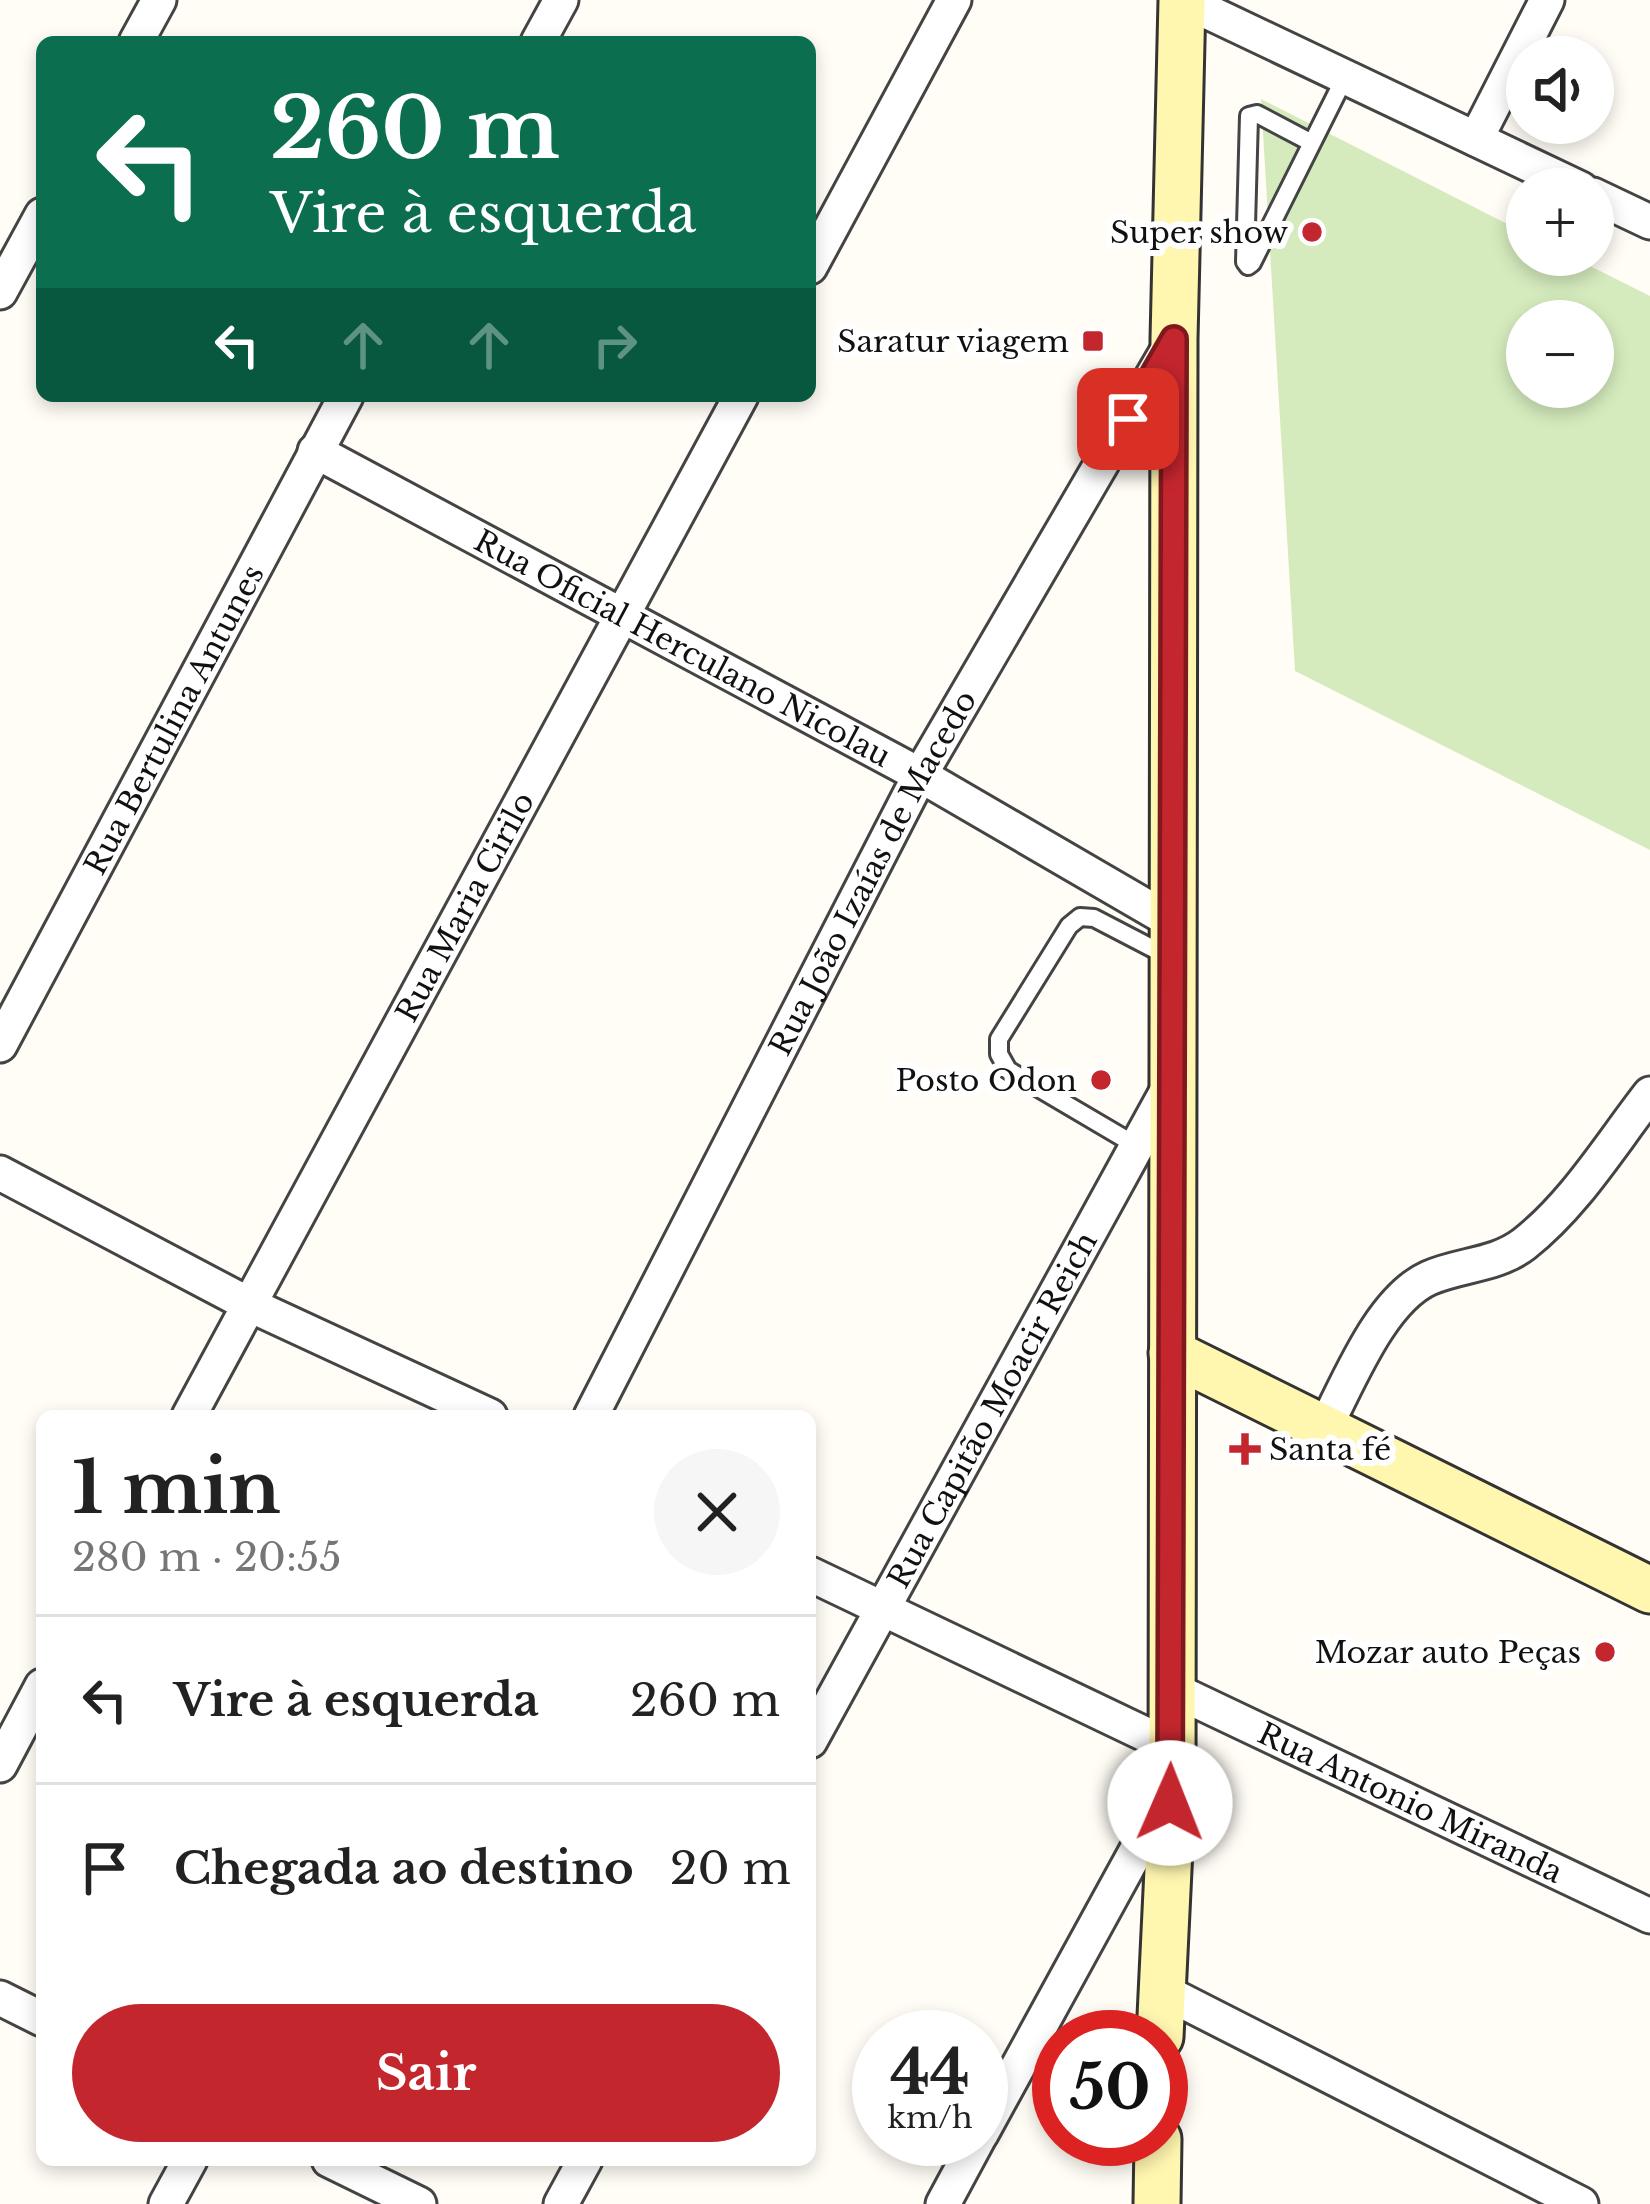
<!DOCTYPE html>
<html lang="pt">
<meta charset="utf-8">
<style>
body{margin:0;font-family:"Libre Baskerville",serif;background:#f6f6f6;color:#222;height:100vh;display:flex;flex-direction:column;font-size:45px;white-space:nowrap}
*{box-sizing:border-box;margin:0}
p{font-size:39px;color:#767676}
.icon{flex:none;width:66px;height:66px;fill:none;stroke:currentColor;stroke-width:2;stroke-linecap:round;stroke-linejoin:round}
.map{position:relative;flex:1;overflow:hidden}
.details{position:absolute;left:36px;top:1410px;width:780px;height:756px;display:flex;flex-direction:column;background:#fff;border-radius:18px;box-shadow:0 6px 18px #0003}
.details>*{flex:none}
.hud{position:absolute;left:36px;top:36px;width:780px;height:366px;border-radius:18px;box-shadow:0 6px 18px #0003;background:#0b6e4f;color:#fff;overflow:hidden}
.buttons{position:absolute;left:1506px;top:36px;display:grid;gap:24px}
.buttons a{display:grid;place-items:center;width:108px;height:108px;border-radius:50%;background:#fff;box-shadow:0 6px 18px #0003;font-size:60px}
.speed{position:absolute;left:852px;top:2010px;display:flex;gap:24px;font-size:60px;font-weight:700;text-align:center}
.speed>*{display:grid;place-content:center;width:156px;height:156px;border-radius:50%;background:#fff;box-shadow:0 6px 18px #0003;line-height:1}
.speed small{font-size:30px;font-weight:400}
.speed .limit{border:18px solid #d22;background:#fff;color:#111}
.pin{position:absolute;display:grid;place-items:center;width:102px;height:102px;color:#fff;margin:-51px;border-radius:24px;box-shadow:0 6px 18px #0006}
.me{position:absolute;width:132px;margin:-66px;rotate:1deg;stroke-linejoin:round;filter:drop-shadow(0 0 9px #0008)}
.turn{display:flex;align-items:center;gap:42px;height:252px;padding:0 36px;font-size:54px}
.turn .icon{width:156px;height:156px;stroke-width:2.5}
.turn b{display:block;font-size:84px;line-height:102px}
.lanes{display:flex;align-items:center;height:114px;padding:0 36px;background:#0003;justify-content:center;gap:60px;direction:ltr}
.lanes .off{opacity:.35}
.round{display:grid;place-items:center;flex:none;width:126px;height:126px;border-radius:63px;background:#f6f6f6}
.overview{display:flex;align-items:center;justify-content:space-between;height:204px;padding:0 36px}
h1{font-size:72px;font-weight:800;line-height:90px}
.action{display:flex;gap:24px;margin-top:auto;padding:24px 36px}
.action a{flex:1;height:138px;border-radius:72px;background:#c4262e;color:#fff;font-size:48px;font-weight:800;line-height:138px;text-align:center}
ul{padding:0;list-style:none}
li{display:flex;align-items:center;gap:36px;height:168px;padding:0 36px;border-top:3px solid #e0e0e0}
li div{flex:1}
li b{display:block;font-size:45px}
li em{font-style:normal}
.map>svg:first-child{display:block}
.green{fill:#d5ebbd;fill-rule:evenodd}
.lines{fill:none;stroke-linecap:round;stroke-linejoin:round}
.lane-casing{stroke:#444;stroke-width:22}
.street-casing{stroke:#444;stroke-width:39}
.secondary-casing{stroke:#333;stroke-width:51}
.lane{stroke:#fff;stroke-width:16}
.street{stroke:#fff;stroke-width:33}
.secondary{stroke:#fff6b0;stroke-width:45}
.route-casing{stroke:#7f191e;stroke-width:30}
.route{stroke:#c4262e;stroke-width:21}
.poi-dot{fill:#c4262e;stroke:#fff;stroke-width:4.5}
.labels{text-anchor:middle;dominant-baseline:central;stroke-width:12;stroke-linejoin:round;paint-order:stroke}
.poi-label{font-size:30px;fill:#111;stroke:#fff;text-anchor:end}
.street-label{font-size:30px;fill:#111;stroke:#fff}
</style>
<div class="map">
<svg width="1650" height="2204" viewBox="0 0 1650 2204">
<rect width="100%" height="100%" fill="#fffdf5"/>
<!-- green -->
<path class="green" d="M1261,99l266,135v21h41l82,41v554l-355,-179zM1527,321h66v66h-66z"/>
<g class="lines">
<!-- lane casing -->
<g class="lane-casing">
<g id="lane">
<path d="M1312,143l-55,-29 -8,2 -4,146 3,4 4,-3 93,-186"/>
<path d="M1137,1146l-129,-76 -9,-16v-15l70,-113 11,-9 14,1 77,40"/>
</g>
</g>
<!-- street casing -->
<g class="street-casing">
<g id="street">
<path d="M1183,0l398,189"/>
<path d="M136,42l23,-42"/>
<path d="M538,42l23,-42"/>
<path d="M1476,139l71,-139"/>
<path d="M1593,195l57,27"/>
<path d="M810,267l144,-267"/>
<path d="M0,292l42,-77"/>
<path id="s1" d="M315,451l605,324 251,146"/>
<path id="s2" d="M0,1045l346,-649"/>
<path d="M0,1173l250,132 240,111"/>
<path id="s3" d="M189,1416l552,-1020"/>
<path id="s4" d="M591,1416l329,-641 253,-434"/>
<path d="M1324,1429c24,-45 56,-129 105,-151 32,-14 66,-12 95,-34 51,-40 87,-100 126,-150"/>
<path d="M810,1574l362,173"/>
<path id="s5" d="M1172,1689l478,227"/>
<path id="s6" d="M810,1741l362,-659"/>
<path d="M0,1765l42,-79"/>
<path d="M1161,1990l420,214"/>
<path d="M0,1998l42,21"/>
<path d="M981,2134l187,-341"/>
<path d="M329,2160l90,44"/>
<path d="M166,2204l24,-44"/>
<path d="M561,2204l24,-44"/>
<path d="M943,2204l35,-65"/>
</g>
</g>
<!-- secondary casing -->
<g class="secondary-casing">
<g id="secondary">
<path d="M1172,1353l478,237"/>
<path d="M1160,2037l12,-251 2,-1447 8,-339"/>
<path d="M1157,2204l1,-65"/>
</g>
</g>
<!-- lane -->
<use href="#lane" class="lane"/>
<!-- street -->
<use href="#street" class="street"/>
<!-- secondary -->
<use href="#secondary" class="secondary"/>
</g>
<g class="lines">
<!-- route casing -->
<g class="route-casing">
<path id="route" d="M1128,419l46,-80 -4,1464"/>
</g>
<!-- route -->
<use href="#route" class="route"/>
</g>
<!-- markers -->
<g class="poi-dot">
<circle cx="1312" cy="232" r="12"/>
<rect x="1081" y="329" width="24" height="24" rx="6"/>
<circle cx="1101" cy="1080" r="12"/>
<path d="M1239 1431h12v12h12v12h-12v12h-12v-12h-12v-12h12z"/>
<circle cx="1605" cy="1652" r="12"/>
</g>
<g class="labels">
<!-- poi labels -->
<g class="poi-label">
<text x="1288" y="232">Super show</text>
<text x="1069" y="341">Saratur viagem</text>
<text x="1077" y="1080">Posto Odon</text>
<text x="1269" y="1449" text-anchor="start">Santa fé</text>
<text x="1581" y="1652">Mozar auto Peças</text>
</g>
<!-- street labels -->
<g class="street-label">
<text stroke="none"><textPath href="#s1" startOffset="417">Rua Oficial Herculano Nicolau</textPath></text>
<text stroke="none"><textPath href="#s2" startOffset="369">Rua Bertulina Antunes</textPath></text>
<text stroke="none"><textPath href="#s4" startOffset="612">Rua João Izaías de Macedo</textPath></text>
<text stroke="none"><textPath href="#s3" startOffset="579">Rua Maria Cirilo</textPath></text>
<text stroke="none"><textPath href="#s6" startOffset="378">Rua Capitão Moacir Reich</textPath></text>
<text stroke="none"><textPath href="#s5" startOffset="264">Rua Antonio Miranda</textPath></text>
</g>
</g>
</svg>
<div class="buttons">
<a><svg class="icon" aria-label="sound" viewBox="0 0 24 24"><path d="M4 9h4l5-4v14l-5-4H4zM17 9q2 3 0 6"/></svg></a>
<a>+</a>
<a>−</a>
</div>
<div class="speed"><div>44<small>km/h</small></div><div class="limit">50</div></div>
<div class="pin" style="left:1128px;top:419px;background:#d93025"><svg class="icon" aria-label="arrive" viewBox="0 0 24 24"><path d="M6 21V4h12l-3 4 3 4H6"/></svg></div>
<svg class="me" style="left:1170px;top:1803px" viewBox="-20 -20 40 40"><circle r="19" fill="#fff"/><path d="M0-13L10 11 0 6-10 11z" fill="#c4262e"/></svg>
<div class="hud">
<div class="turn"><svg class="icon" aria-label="left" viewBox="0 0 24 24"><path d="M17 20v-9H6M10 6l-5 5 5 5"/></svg><div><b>260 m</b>Vire à esquerda</div></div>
<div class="lanes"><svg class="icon" aria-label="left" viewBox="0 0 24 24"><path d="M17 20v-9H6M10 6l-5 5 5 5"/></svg><svg class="icon off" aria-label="ahead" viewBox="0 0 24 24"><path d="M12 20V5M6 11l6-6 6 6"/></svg><svg class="icon off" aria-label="ahead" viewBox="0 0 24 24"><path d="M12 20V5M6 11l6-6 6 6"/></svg><svg class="icon off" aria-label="right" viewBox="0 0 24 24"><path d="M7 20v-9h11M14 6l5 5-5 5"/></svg></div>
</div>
<section class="details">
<div class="overview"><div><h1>1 min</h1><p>280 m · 20:55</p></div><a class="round"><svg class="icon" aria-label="close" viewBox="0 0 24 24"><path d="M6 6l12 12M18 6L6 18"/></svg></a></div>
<ul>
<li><svg class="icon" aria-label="left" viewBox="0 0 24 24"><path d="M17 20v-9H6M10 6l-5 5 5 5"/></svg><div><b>Vire à esquerda</b></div><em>260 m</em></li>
<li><svg class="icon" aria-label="arrive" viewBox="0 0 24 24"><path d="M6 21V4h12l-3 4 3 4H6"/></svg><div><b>Chegada ao destino</b></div><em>20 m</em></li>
</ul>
<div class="action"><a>Sair</a></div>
</section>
</div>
